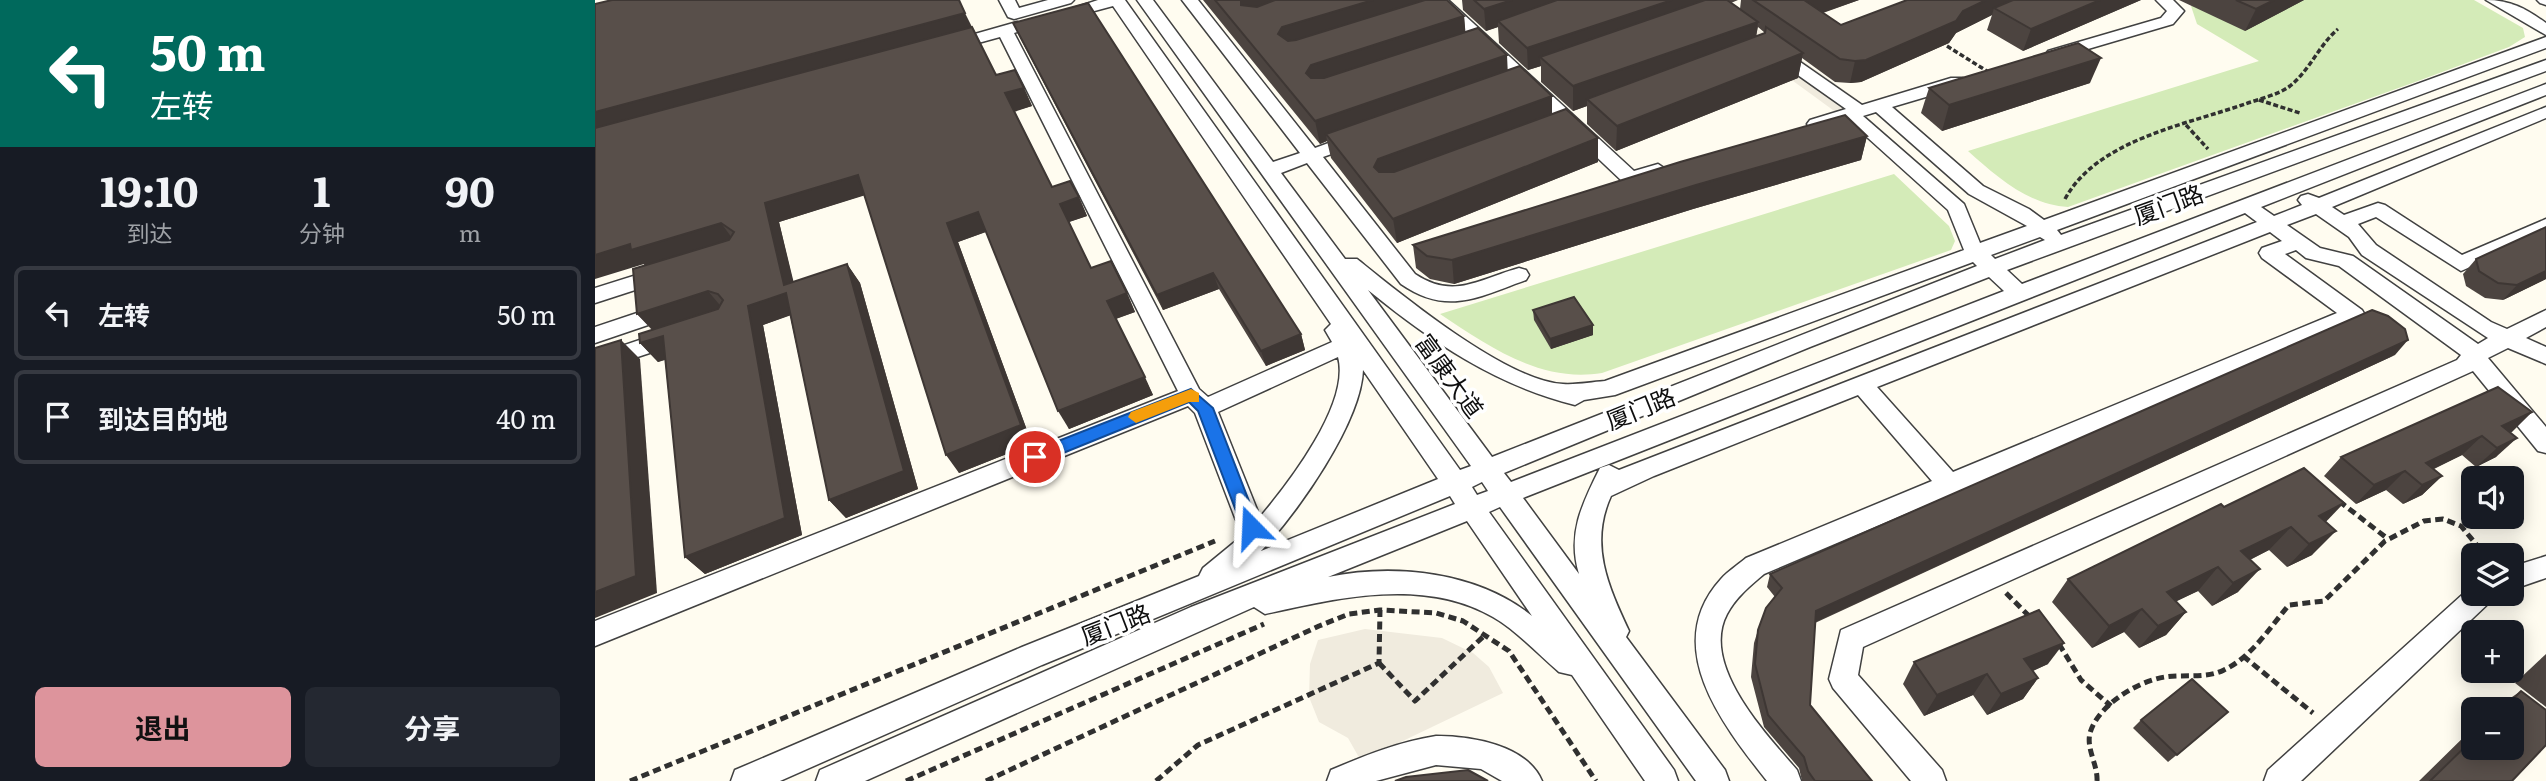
<!DOCTYPE html>
<html lang="zh">
<meta charset="utf-8">
<style>
body{margin:0;font-family:Literata,"Noto Sans SC",serif;background:#242831;color:#f1f3f6;height:100vh;display:flex;flex-direction:column;font-size:26px;white-space:nowrap}
*{box-sizing:border-box;margin:0}
p{font-size:23px;color:#9ea1a6}
.icon{flex:none;width:38px;height:38px;fill:none;stroke:currentColor;stroke-width:2;stroke-linecap:round;stroke-linejoin:round}
.map{position:relative;flex:1;overflow:hidden}
.drawer{display:flex;flex-direction:column;background:#171b24;width:595px}
.drawer>*{flex:none}
.guide{background:#00695c;color:#fff;overflow:hidden}
.controls{position:absolute;left:1866px;top:466px;display:grid;gap:14px}
.controls a{display:grid;place-items:center;width:63px;height:63px;border-radius:10px;background:#171b24;box-shadow:0 4px 18px #0003;font-size:35px}
.pin{position:absolute;display:grid;place-items:center;width:60px;height:60px;color:#fff;margin:-30px;border:4px solid #fff;border-radius:50%;box-shadow:0 2px 7px #0007}
.me{position:absolute;width:77px;margin:-38px;rotate:339deg;stroke-linejoin:round;filter:drop-shadow(0 0 5px #0008)}
.turn{display:flex;align-items:center;gap:24px;height:147px;padding:0 35px;font-size:32px}
.turn .icon{width:91px;height:91px;stroke-width:2.5}
.turn b{display:block;font-size:49px;line-height:60px}
.eta{display:flex;justify-content:space-evenly;align-items:center;height:119px;text-align:center}
.eta b{font-size:42px;font-weight:700;line-height:49px}
.primary-button{display:flex;gap:14px;margin-top:auto;padding:14px 35px}
.primary-button a{flex:1;height:80px;border-radius:10px;background:#dd949c;color:#111;font-size:28px;font-weight:700;line-height:80px;text-align:center}
.primary-button a+a{background:#242831;color:#f1f3f6}
ul{padding:0;list-style:none}
li{display:flex;align-items:center;gap:21px;height:94px;margin:0 14px 10px;padding:0 21px;border:4px solid #363941;border-radius:10px}
li div{flex:1}
li b{display:block;font-size:26px}
li em{font-style:normal}
main{display:flex;flex:1;min-height:0}
.map>svg:first-child{display:block}
.green{fill:#d4ebb8}
.plaza{fill:#f0ebde}
.lines{fill:none;stroke-linecap:round;stroke-linejoin:round}
.minor-casing{stroke:#414141;stroke-width:3}
.path-far1{stroke:#303030;stroke-width:3.5;stroke-dasharray:5 2.5;stroke-linecap:butt}
.path{stroke:#303030;stroke-width:5;stroke-dasharray:8 4.5;stroke-linecap:butt}
.minor{fill:#fff;fill-rule:evenodd}
.wall{fill:#4c4440;fill-rule:evenodd}
.shaded-wall{fill:#3e3734}
.building{fill:#584f4a;stroke:#3e3734;stroke-width:2}
.route{fill:#1a73e8;stroke:#114b97;stroke-width:2}
.slow{fill:#f59e0b}
.labels{text-anchor:middle;dominant-baseline:central;stroke-width:7;stroke-linejoin:round;paint-order:stroke}
.street-label{font-size:24px;fill:#0e0e0e;stroke:#fff}
</style>
<main>
<section class="drawer">
<div class="guide">
<div class="turn"><svg class="icon" aria-label="left" viewBox="0 0 24 24"><path d="M17 20v-9H6M10 6l-5 5 5 5"/></svg><div><b>50 m</b>左转</div></div>
</div>
<div class="eta">
<div><b>19:10</b><p>到达</p></div>
<div><b>1</b><p>分钟</p></div>
<div><b>90</b><p>m</p></div>
</div>
<ul>
<li><svg class="icon" aria-label="left" viewBox="0 0 24 24"><path d="M17 20v-9H6M10 6l-5 5 5 5"/></svg><div><b>左转</b></div><em>50 m</em></li>
<li><svg class="icon" aria-label="arrive" viewBox="0 0 24 24"><path d="M6 21V4h12l-3 4 3 4H6"/></svg><div><b>到达目的地</b></div><em>40 m</em></li>
</ul>
<div class="primary-button"><a>退出</a><a>分享</a></div>
</section>
<div class="map">
<svg width="1951" height="781" viewBox="0 0 1951 781">
<rect width="100%" height="100%" fill="#fffcf0"/>
<!-- green -->
<g class="green">
<path d="M1607,0h272l49,28 2,9 -16,10 -91,34 -350,126c-40,-2 -72,-31 -100,-56l291,-90 -62,-37 -6,-18z"/>
<path d="M1299,174l55,52 6,15 -4,9 -349,123c-62,10 -112,-26 -162,-59z"/>
</g>
<!-- plaza -->
<g class="plaza">
<path d="M1087,0h35l148,105 -28,8z"/>
<path d="M770,629l77,9 31,15 16,14 14,26 -142,68 -13,-23 -29,-16 -10,-25 1,-33 8,-24z"/>
</g>
<g class="lines">
<!-- minor casing -->
<g class="minor-casing">
<g id="minor">
<path d="M404,0h16l4,8 29,-8h26l-3,3 -57,16 -6,-2z"/>
<path d="M503,0h27l335,470 11,-4 -334,-466h16l120,162 27,-9 -118,-153h16l117,148 38,-14h12l3,4 -3,4 -42,15 92,117c39,26 64,5 104,-6l7,2 3,5 -3,5c-47,17 -79,36 -125,4l-94,-121 -26,10 64,86h12c45,36 149,122 206,125 13,1 29,-2 42,-3l359,-131 -16,-40 -100,-90 -32,9 -6,-1 -3,-4 3,-4 36,-11 -78,-55v-6h12l82,57 89,-27h12l3,4 -3,4 -71,21 91,79 46,23 15,11 502,-183v11l-489,182 4,5 485,-175v11l-539,199 15,14 524,-200v11l-285,112 13,9 28,-11 -4,-5 3,-4 7,-2 11,4 227,-91v11l-214,89 12,8 34,-12 7,2 77,50 84,-36v14l-85,38 -85,-54 -18,7 18,21 115,77 16,7 39,-19v17l-20,11 20,9v17l-38,-16 -20,10 58,69v26l-8,-2 -65,-80 -610,276 -5,28 84,95 4,11h-35l-78,-93 -4,-9 12,-49 616,-270 4,-5 -122,-89 -33,-8 -10,-8 -11,4 77,56 3,5 -3,5 -598,254c-14,12 -28,23 -37,40 -27,51 39,120 70,156l4,11h-34c-44,-56 -107,-135 -46,-202 7,-8 17,-14 25,-21l186,-77 -74,-86 -204,81 -43,20c-22,48 -3,90 18,135l-3,6 99,133 4,11h-33l-196,-274 -11,5 185,258 4,11h-33l-73,-106 -13,-3c-21,-18 -43,-42 -66,-55 -69,-40 -156,-19 -228,-3l-11,-7 -389,174h-49l4,-11 371,-163 264,-103 -5,-8 -408,169 -262,116h-49l4,-11 287,-123 177,-71 4,-8 39,-32 -47,-123 -7,-7 -593,240v-25l583,-230 -178,-354 -51,14 -8,-5 2,-3 74,-21 6,2v6l-9,3 185,356 9,8 124,-55 -7,-12 6,-6 -218,-318 -52,14 -8,-5zM1281,112l93,82 58,32 -47,17 -16,-39 -101,-88zM1650,213l12,9 -638,248 -10,-5 -9,3c-18,36 -33,66 -21,106l-56,-76zM1721,214l33,23 13,18 126,83 -10,6 -125,-88 -33,-8 -33,-23zM1675,232l12,9 -20,7 -3,5 3,5 75,55 -384,159 -76,-85zM1445,237l5,3 -50,19 -4,-4zM1378,262l4,4 -485,191 -124,-167c64,52 127,95 207,115l9,-5 31,-5zM1394,277l15,14 -493,191 -7,-9 306,-126zM743,357c13,46 -50,127 -78,160l-42,-105zM768,370l75,109 -177,72c36,-38 100,-128 102,-181zM887,482l6,9 -11,4 -5,-8zM872,521l65,95c-54,-44 -137,-53 -204,-39z"/>
<path d="M836,0h17l186,171 24,-7 9,6 -2,4 -35,10 -7,-2z"/>
<path d="M1561,0h17l11,11 -11,13 -119,35 -8,-5 2,-3 113,-33 6,-7z"/>
<path d="M1891,0c25,0 40,9 60,23v12z"/>
<path d="M1942,0h9v5l-6,-2z"/>
<path d="M67,267l10,7 -3,5 -74,24v-15z"/>
<path d="M45,312l8,3 3,5 -3,5 -53,18v-16z"/>
<path d="M77,329l8,2 3,6 -3,6 -85,28v-16z"/>
<path d="M1951,556v22l-35,12v-23z"/>
<path d="M1878,585v8h22l-4,8 -190,180h-37l4,-11z"/>
<path d="M841,736c35,0 91,9 106,45h-40l-21,-12 -45,-4 -60,16h-49l4,-11c35,-15 68,-28 105,-34z"/>
</g>
</g>
<!-- path-far1 -->
<g class="path-far1">
<path d="M1352,46l43,27"/>
<path d="M1664,100l41,13"/>
<path d="M1591,125l22,24"/>
<path d="M1470,199c32,-59 120,-74 180,-95 14,-5 33,-9 45,-18 20,-16 29,-41 48,-57"/>
</g>
<!-- path -->
<g class="path">
<path d="M1744,501l49,38"/>
<path d="M1411,593l26,26"/>
<path d="M1464,644l22,36 30,26"/>
<path d="M1648,656l70,57"/>
<path d="M784,663l36,38 71,-67"/>
<path d="M35,781l585,-240"/>
<path d="M311,781l358,-157"/>
<path d="M391,781l333,-155 30,-12 31,-4 56,3 27,8 46,30 87,130"/>
<path d="M561,781l42,-36 181,-82 1,-53"/>
<path d="M1502,781c1,-16 -11,-32 -7,-48 8,-28 48,-52 75,-56 20,-3 41,2 59,-7 28,-13 46,-43 65,-65l35,-4 61,-60 39,-20 19,-2 18,7 24,29"/>
</g>
<!-- minor -->
<use href="#minor" class="minor"/>
</g>
<!-- wall -->
<g class="wall">
<path d="M608,0h244l17,16 1,16 43,38 44,26v18l46,24v24l-201,81 -66,-85 -4,-17 -7,3z"/>
<path d="M867,0h276l-7,3 9,6 1,-9h118l-36,13 18,12 66,-25h234l-118,51 -36,-21 5,-15 -36,18 -7,10 -88,39 -11,1 -15,-1 -33,-24 -4,20 -182,73 -29,-27v-18l-14,5 -32,-29v-16l-13,4 -29,-27 -1,-16 -12,4 -23,-21zM1163,27l7,6 -9,3z"/>
<path d="M1584,0h125l-59,31z"/>
<path d="M418,23l288,311 4,16 -39,16 -47,-77 -56,21 -143,-272z"/>
<path d="M377,27l24,48 28,13 8,18 -18,5 38,76 27,10 8,19 -18,6 22,46 36,25 8,19 -19,7 37,76 -84,34 -83,-197 -28,10 74,202 -73,29 -95,-278 -85,27 14,60 54,-18 13,19 58,206 -72,29 -17,-18 -39,-185 -27,10 39,210 -97,39 -20,-17 -20,-197 -7,2 -18,-19 12,-13 -15,-16 8,-48 -1,-2z"/>
<path d="M1495,83l-148,48 -21,-18 8,-25z"/>
<path d="M1272,136l-6,24 -168,49 -239,75 -24,-5 -14,-11 -3,-23z"/>
<path d="M1951,227v52l-43,21 -18,-2 -19,-12 -3,-12 13,-15z"/>
<path d="M938,310l60,15v10l-42,14 -17,-29z"/>
<path d="M1800,355l-580,268 -5,82 62,76h-70l-3,-13 -35,-41 -13,-50 3,-34 4,-13 17,-33 -8,-10 3,-13z"/>
<path d="M1937,412l-22,21 -14,24 -20,10 -14,-12 -28,14 8,7 -20,19 -19,9 -17,-14 -30,14 -32,-28 17,-19z"/>
<path d="M1629,507l102,15 -14,33 -25,12 -18,-17 -19,10 -12,32 -26,14 -14,-15 -22,10 10,11 -20,23 -27,13 -15,-16 -32,16 -40,-46 16,-23z"/>
<path d="M1951,654v53l-31,-24z"/>
<path d="M1319,662l134,2 -15,7 5,7 -15,21 -36,16 -14,-20 -49,21 -21,-32z"/>
<path d="M1926,691l-9,90h-93l54,-53v19l38,-38h-17z"/>
<path d="M1546,720h78l-51,42 -35,-34z"/>
</g>
<!-- shaded-wall -->
<g class="shaded-wall">
<path d="M646,0h64l-58,27z"/>
<path d="M778,0h58l-144,49 -9,-15 4,-7z"/>
<path d="M917,0h68l-82,21v6l-12,4 -2,-22z"/>
<path d="M1077,0h34l-166,57 1,9 -13,4 -1,-22z"/>
<path d="M1207,0h57l-61,21z"/>
<path d="M1391,0h37l-29,8 -2,7 -36,18 -7,10 -88,39 -11,1 5,-22z"/>
<path d="M1505,0h41l-118,51 8,-22z"/>
<path d="M1679,0h30l-59,31 11,-22z"/>
<path d="M370,13l9,18 -379,103v-22z"/>
<path d="M869,16l2,22 -155,58 -5,-23 5,-8z"/>
<path d="M1163,22l-3,24 -168,53v7l-14,5v-25z"/>
<path d="M1208,53l-5,25 -182,73 1,-25z"/>
<path d="M912,55l1,22 -182,57 1,7 -7,3 -5,-23z"/>
<path d="M1506,58l-11,25 -148,48 7,-26z"/>
<path d="M429,88l8,18 -18,6 -9,-19z"/>
<path d="M957,96v23l-170,64 -8,-16 4,-8z"/>
<path d="M1272,136l-6,24 -168,49 -239,75 -2,-24 244,-75z"/>
<path d="M1003,138v24l-201,81 -4,-24z"/>
<path d="M263,175l11,19 -90,28 20,82 -15,-19 -19,-82z"/>
<path d="M484,197l8,19 -18,6 -9,-18z"/>
<path d="M383,212l10,19 -30,11 74,202 -73,29 -13,-18 1,-232z"/>
<path d="M126,223l14,19 -87,27 -4,-5 -49,15v-24l35,-11z"/>
<path d="M252,264l13,19 58,206 -72,29 -17,-18z"/>
<path d="M1951,271v8l-43,21 14,-15z"/>
<path d="M618,273l6,16 -56,21 -6,-15z"/>
<path d="M113,291l16,19 -69,22 -18,-18z"/>
<path d="M191,293l14,19 -37,13 39,210 -97,39 -20,-17 63,-251z"/>
<path d="M532,293l8,19 -20,7 -8,-18z"/>
<path d="M998,325v10l-42,14 -1,-10z"/>
<path d="M706,334l4,16 -39,16 -5,-15z"/>
<path d="M68,336l17,18 -22,8 -18,-19z"/>
<path d="M26,340l19,19 17,234 -62,25v-26z"/>
<path d="M1813,340l-13,15 -584,269 5,-13z"/>
<path d="M550,377l8,18 -84,34 -11,-18z"/>
<path d="M1937,412l-20,20 -23,10 13,-16z"/>
<path d="M1887,436l-20,19 -48,23 12,-15z"/>
<path d="M1922,438l-21,19 -20,10 21,-19z"/>
<path d="M1810,471l-19,19 -30,14 18,-19z"/>
<path d="M1847,476l-20,19 -19,9 19,-19z"/>
<path d="M1749,503l-23,24 -2,-11z"/>
<path d="M1696,527l-22,23 -46,23 18,-22z"/>
<path d="M1741,531l-24,24 -25,12 22,-23z"/>
<path d="M1623,567l-20,24 -50,24 19,-23z"/>
<path d="M1665,569l-22,23 -26,14 21,-23z"/>
<path d="M1547,609l-18,23 -32,16 17,-22z"/>
<path d="M1591,612l-20,23 -27,13 19,-22z"/>
<path d="M1469,643l-16,21 -39,17 15,-22z"/>
<path d="M1392,674l-14,21 -49,21 13,-21z"/>
<path d="M1443,678l-15,21 -36,16 14,-21z"/>
</g>
<!-- building -->
<g class="building">
<path d="M17,0h347l6,13 -370,99v-108z"/>
<path d="M620,0h26v5l16,2 18,-7h98l-91,27 -4,7 10,7 8,-1 129,-40h22l17,16 -153,49 -5,8 5,5h13l154,-50 29,27 -192,66z"/>
<path d="M879,0h38l-28,9z"/>
<path d="M962,0h115l-145,48 -29,-27z"/>
<path d="M1110,0h22l31,22 -185,64 -33,-29z"/>
<path d="M1158,0h51l37,25 66,-25h79l-23,11 -7,10 -90,39 -11,1 -15,-2z"/>
<path d="M1418,0h87l-69,29 -37,-21z"/>
<path d="M1641,0h38l-18,9z"/>
<path d="M493,3l213,331 -40,17 -48,-78 -56,22 -144,-272z"/>
<path d="M377,27l24,48 19,-5 9,18 -19,5 47,94 18,-6 9,16 -19,7 31,64 20,-7 16,32 -20,8 38,76 -87,34 -80,-199 -31,11 74,202 -75,30 -88,-280 -93,28 19,82 63,-21 57,207 -75,29 -43,-207 -38,13 37,212 -100,39 -22,-221 -23,7 -1,-9 79,-25 5,-9 -5,-6 -10,-3 -71,23 -4,-45 96,-29 5,-8 -13,-9 -90,27 -1,-6 -35,11v-127z"/>
<path d="M1171,27l37,26 -186,73 -30,-27 178,-66z"/>
<path d="M1483,43l23,15 -152,47 -20,-17z"/>
<path d="M925,66l32,30 -174,63 -4,8 5,5h15l172,-63 32,29 -205,81 -67,-85z"/>
<path d="M1250,115l22,21 -171,49 -244,75 -25,-4 -14,-11 267,-83z"/>
<path d="M1951,227v44l-29,14 -19,-2 -19,-12 -3,-12z"/>
<path d="M979,297l19,28 -43,14 -17,-29z"/>
<path d="M1777,310l16,6 17,13 3,11 -592,271 -6,94 62,76h-57l-7,-10 -4,-14 -36,-42 -13,-51 3,-34 8,-22 16,-20 -12,-14z"/>
<path d="M26,340l15,236 -41,16v-244z"/>
<path d="M1903,387l34,25 -30,14 15,12 -20,10 -15,-12 -56,27 16,13 -20,9 -17,-14 -31,14 -33,-28z"/>
<path d="M1709,468l40,35 -25,13 17,15 -27,13 -18,-17 -50,24 19,18 -27,14 -15,-16 -51,25 19,20 -28,14 -16,-17 -33,17 -41,-47 153,-75 3,3z"/>
<path d="M1444,610l25,33 -40,16 14,19 -37,16 -14,-20 -50,21 -23,-33z"/>
<path d="M1597,679l36,33 -51,43 -36,-35z"/>
<path d="M1926,691l25,19v35l-34,36h-82l43,-42v8h38v-38h-8z"/>
<path d="M873,770l20,11h-93l11,-4z"/>
</g>
<!-- route -->
<path class="route" d="M596,389l22,19 46,119 -2,5h-13l-46,-121 -9,-9 -148,60h-11l-3,-5 3,-5z"/>
<!-- slow -->
<path class="slow" d="M596,389l8,4v9h-10l-53,21 -8,-6 3,-5z"/>
<g class="labels">
<!-- street labels -->
<g class="street-label">
<text transform="translate(1573 203) rotate(-20)">厦门路</text>
<text transform="translate(856 375) rotate(54)">富康大道</text>
<text transform="translate(1045 407) rotate(-22)">厦门路</text>
<text transform="translate(520 623) rotate(-21)">厦门路</text>
</g>
</g>
</svg>
<div class="controls">
<a><svg class="icon" aria-label="sound" viewBox="0 0 24 24"><path d="M4 9h4l5-4v14l-5-4H4zM17 9q2 3 0 6"/></svg></a>
<a><svg class="icon" aria-label="layers" viewBox="0 0 24 24"><path d="M12 4l9 5-9 5-9-5zM3 14l9 5 9-5"/></svg></a>
<a>+</a>
<a>−</a>
</div>
<div class="pin" style="left:440px;top:457px;background:#d93025"><svg class="icon" aria-label="arrive" viewBox="0 0 24 24"><path d="M6 21V4h12l-3 4 3 4H6"/></svg></div>
<svg class="me" style="left:656px;top:527px" viewBox="-20 -20 40 40"><path d="M0-17L14 15 0 8-14 15z" fill="#1a73e8" stroke="#fff" stroke-width="4"/></svg>
</div>
</main>
